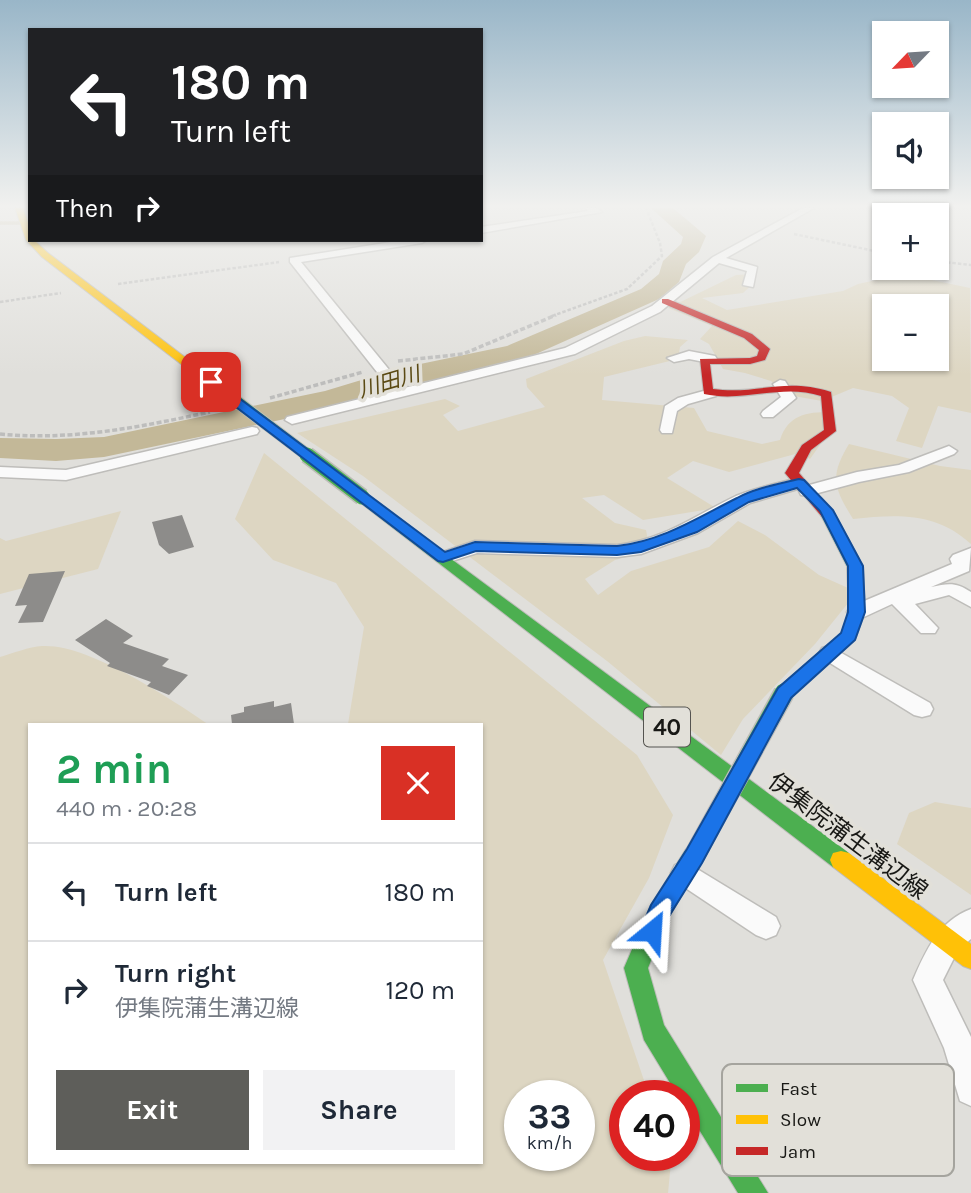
<!DOCTYPE html>
<meta charset="utf-8">
<style>
body{margin:0;font-family:Karla,"Noto Sans JP",sans-serif;background:#f2f2f3;color:#1f2937;height:100vh;display:flex;flex-direction:column;font-size:26px;white-space:nowrap}
*{box-sizing:border-box;margin:0}
p{font-size:23px;color:#747a83}
.icon{flex:none;width:38px;height:38px;fill:none;stroke:currentColor;stroke-width:2;stroke-linecap:round;stroke-linejoin:round}
.map{position:relative;flex:1;overflow:hidden}
.sheet{position:absolute;left:28px;top:723px;width:455px;height:441px;display:flex;flex-direction:column;background:#fff;border-radius:0px;box-shadow:0 2px 5px #0004}
.sheet>*{flex:none}
.hud{position:absolute;left:28px;top:28px;width:455px;height:214px;border-radius:0px;box-shadow:0 2px 5px #0004;background:#202124;color:#fff;overflow:hidden}
.needle{width:46px;rotate:245deg}
.buttons{position:absolute;left:872px;top:21px;display:grid;gap:14px}
.buttons a{display:grid;place-items:center;width:77px;height:77px;border-radius:0px;background:#fff;box-shadow:0 2px 5px #0004;font-size:35px}
.speed{position:absolute;left:504px;top:1080px;display:flex;gap:14px;font-size:35px;font-weight:700;text-align:center}
.speed>*{display:grid;place-content:center;width:91px;height:91px;border-radius:50%;background:#fff;box-shadow:0 2px 5px #0004;line-height:1}
.speed small{font-size:18px;font-weight:400}
.speed .limit{border:10px solid #d22;background:#fff;color:#111}
.pin{position:absolute;display:grid;place-items:center;width:60px;height:60px;color:#fff;margin:-30px;border-radius:14px;box-shadow:0 4px 10px #0006}
.me{position:absolute;width:77px;margin:-38px;rotate:27deg;stroke-linejoin:round;filter:drop-shadow(0 0 5px #0008)}
.turn{display:flex;align-items:center;gap:24px;height:147px;padding:0 28px;font-size:32px}
.turn .icon{width:91px;height:91px;stroke-width:2.5}
.turn b{display:block;font-size:49px;line-height:60px}
.then{display:flex;align-items:center;height:66px;padding:0 28px;background:#0003;gap:14px;font-size:26px}
.round{display:grid;place-items:center;flex:none;width:74px;height:74px;border-radius:0px;background:#f2f2f3}
.head{display:flex;align-items:center;justify-content:space-between;height:119px;padding:0 28px}
h1{font-size:42px;font-weight:700;line-height:52px;color:#1e9e55}
.primary-button{display:flex;gap:14px;margin-top:auto;padding:14px 28px}
.primary-button a{flex:1;height:80px;border-radius:0px;background:#5e5e5a;color:#fff;font-size:28px;font-weight:700;line-height:80px;text-align:center}
.primary-button a+a{background:#f2f2f3;color:#1f2937}
ul{padding:0;list-style:none}
li{display:flex;align-items:center;gap:21px;height:98px;padding:0 28px;border-top:2px solid #e0e1e3}
li div{flex:1}
li b{display:block;font-size:26px}
li em{font-style:normal}
.map>svg:first-child{display:block}
.green{fill:#ddd6c2;fill-rule:evenodd}
.lines{fill:none;stroke-linecap:round;stroke-linejoin:round}
.stream{stroke:#c3b898;stroke-width:3.5}
.river{fill:#c3b898;fill-rule:evenodd}
.building{fill:#8d8c8a}
.street-casing{stroke:#bebdba;stroke-width:3}
.fast-casing{stroke:#bebdba;stroke-width:2}
.slow-casing{stroke:#bebdba;stroke-width:2}
.jam-casing{stroke:#bebdba;stroke-width:2}
.path-far1{stroke:#bdbdbc;stroke-width:2.5;stroke-dasharray:3.5 2;stroke-linecap:butt}
.path{stroke:#bdbdbc;stroke-width:3.5;stroke-dasharray:5 2.5;stroke-linecap:butt}
.street{fill:#fafafa;fill-rule:evenodd}
.fast{fill:#4caf50;fill-rule:evenodd}
.slow{fill:#ffc107;fill-rule:evenodd}
.jam{fill:#c62828;fill-rule:evenodd}
.fast-bridge-far2-casing{stroke:#bebdba;stroke-width:13;stroke-linecap:butt}
.fast-bridge-far1-casing{stroke:#bebdba;stroke-width:18;stroke-linecap:butt}
.fast-bridge-casing{stroke:#bebdba;stroke-width:22;stroke-linecap:butt}
.fast-bridge-far2{stroke:#4caf50;stroke-width:11}
.fast-bridge-far1{stroke:#4caf50;stroke-width:15}
.fast-bridge{stroke:#4caf50;stroke-width:19}
.route{fill:#1a73e8;stroke:#114b97;stroke-width:2}
.labels{text-anchor:middle;dominant-baseline:central;stroke-width:7;stroke-linejoin:round;paint-order:stroke}
.far-water-label{font-size:21px;font-style:italic;fill:#5b4a14;stroke:#e2e0d9}
.shield{fill:#e2e0d9;stroke:#555450;stroke-width:2}
.shield-label{font-size:23px;font-weight:bold;fill:#181815}
.street-label{font-size:24px;fill:#181815;stroke:#e2e0d9}
.key{fill:#e2e0d9;stroke:#a5a49e;stroke-width:2}
.key-label{font-size:19px;fill:#181815}
</style>
<div class="map">
<svg width="971" height="1193" viewBox="0 0 971 1193">
<rect width="100%" height="100%" fill="#e0dfdb"/>
<!-- green -->
<g class="green">
<path d="M756,274l-1,8 -12,11 -41,5 25,12 116,-19 15,-7 45,-10 67,14 1,125 -33,-7 -16,42 -26,-7 13,-33 -17,-12 -39,-8 -31,13 -34,-6 -17,-14 -26,-8 -22,-4 -14,-25 -9,-5 12,-13 -44,-18 68,-33zM884,306h52v53h-52z"/>
<path d="M645,336l43,4 -8,7 -2,12 -74,18 -2,23 92,8 13,23 55,13 18,-4c8,-25 26,-28 50,-28l-8,30 -12,17 -11,-6 -70,19 -36,-11 -26,17 49,30 -73,12 -39,-25 -22,3 33,25 31,7 4,21 -35,9 -30,19 13,16 33,-24 78,-24 29,-26 27,14 54,40 38,17 -42,52 -72,75 -22,36 -114,-94 -244,-185 -66,-43 148,-34 15,7 -17,9 15,16 87,-24 -18,-20 -1,-8 98,-38z"/>
<path d="M849,444l91,22 31,4v74c-34,-32 -74,-30 -118,-25 -19,-31 -24,-42 -4,-75z"/>
<path d="M264,453l373,302 36,60 -24,63 -46,82 46,135 -24,1v59h44l2,7 -3,31h-668v-536c13,-4 29,-10 42,-11 46,-3 129,53 166,78h-178v438h451v-438h-133l16,-97 -28,-44 -63,-23 -38,-41zM520,1096h59v59h-59z"/>
<path d="M121,511l-23,58 -98,25v-56l6,3z"/>
<path d="M935,802l36,6v87l-74,-51 12,-31z"/>
</g>
<g class="lines">
<!-- stream -->
<path class="stream" d="M0,223h24"/>
<!-- river -->
<path class="river" d="M651,208h22l33,28 -7,16 -13,12 -7,18 -20,17 -132,59 -60,16 -60,11 -75,24 -228,48 -48,4 -56,-3v-20l56,1 48,-2 221,-46 76,-23 106,-22 134,-57 18,-15 4,-13 18,-17 2,-7z"/>
</g>
<!-- building -->
<g class="building">
<path d="M182,515l12,32 -25,7 -10,-9 -7,-23z"/>
<path d="M65,571l-22,51 -25,1 9,-18 -12,1 14,-32z"/>
<path d="M106,619l27,17 -10,7 46,16 -7,7 26,9 -19,20 -22,-9 4,-4 -44,-16 3,-3 -35,-23z"/>
<path d="M274,701v6l17,-4 3,21h-62l-1,-9 13,-3v-5z"/>
</g>
<g class="lines">
<!-- street casing -->
<g class="street-casing">
<g id="street">
<path d="M586,208h10l6,4 -121,21v-6l107,-16z"/>
<path d="M803,208h11l-88,50 31,9 -4,20 -10,-2 4,-14 -28,-8 -59,49 -85,42 -283,70 -7,-4 2,-3 105,-26 -102,-129v-4l114,-18h23l-5,3 -121,19 103,126 161,-40 87,-42 61,-49z"/>
<path d="M689,351l26,5 2,3 -7,4 -21,-4 -15,3 -7,-4z"/>
<path d="M780,380l5,1 11,17 -23,19h-10l-2,-3 2,-3 18,-14 -8,-13z"/>
<path d="M711,389l5,1v6l-28,8 -11,7 -5,22h-10l-2,-3 5,-24 13,-8z"/>
<path d="M252,427l5,1 2,3 -2,3 -191,46 -66,-3v-10l66,3z"/>
<path d="M949,446l8,5 -3,3 -45,18 -50,10 -52,14 -6,-1 -2,-4 2,-3 -51,15 -52,30 -57,21 -24,3 -140,-4 -34,11 -9,-6 3,-4 38,-13 142,4c49,-6 77,-29 119,-49 19,-8 43,-13 63,-18l8,5 -5,4 55,-15 42,-7z"/>
<path d="M971,548l-2,23 -38,16c18,-4 25,-5 40,5v15l-22,-12 -34,9 23,24 -3,5h-14l-29,-29 -28,13h-14l-3,-5 3,-5 102,-43 -2,-5 3,-4z"/>
<path d="M829,646l101,57 3,6 -3,6 -8,2 -8,-2 -92,-57 -3,-5 3,-5z"/>
<path d="M684,861l92,56 4,9 -4,9 -10,4 -10,-4 -81,-54 -4,-8 4,-8z"/>
<path d="M971,909v30l-13,11 -15,30 28,57v69l-11,-5 -16,-53 -31,-68c13,-30 26,-59 58,-71z"/>
</g>
</g>
<!-- fast casing -->
<g class="fast-casing">
<g id="fast">
<path d="M362,493l487,360 3,7 -3,7 -8,2 -8,-2 -476,-367 -2,-3 2,-3z"/>
<path d="M828,511l7,4 28,51 2,46 -10,28 -65,58h-12l-3,-5 3,-5 64,-55 7,-21 -2,-46 -26,-51z"/>
<path d="M694,847l8,2 3,7 -37,62 -20,50 16,57 104,168h-30l-54,-88v-9h-6l-34,-56 -20,-72 27,-63 35,-56z"/>
</g>
</g>
<!-- slow casing -->
<g class="slow-casing">
<g id="slow">
<path d="M15,208h8l7,20v12h4l14,13 167,127v4h-8l-165,-127 -16,-17z"/>
<path d="M841,851l8,2 122,91v25l-8,-3 -130,-99 -3,-7 3,-7z"/>
</g>
</g>
<!-- jam casing -->
<g class="jam-casing">
<path id="jam" d="M662,299h6l84,35 18,15 -5,11 -15,4h-40l3,25c44,6 71,-12 118,3l5,39 -25,19 -12,23 36,42 -2,3h-10l-38,-45 17,-28 22,-15 -3,-34c-39,-13 -77,7 -117,-2l-4,-35 50,-1 7,-2 2,-6 -15,-12 -82,-35z"/>
</g>
<!-- path-far1 -->
<g class="path-far1">
<path d="M794,234l90,19"/>
<path d="M936,261l35,4"/>
<path d="M118,284l161,-22"/>
<path d="M0,302l61,-9"/>
<path d="M552,316l75,-27 35,-33 -2,-13 -14,-35"/>
</g>
<!-- path -->
<g class="path">
<path d="M398,361l65,-7 93,-39"/>
<path d="M270,398l93,-26"/>
<path d="M0,434c72,7 140,-7 210,-22"/>
</g>
<!-- street -->
<use href="#street" class="street"/>
<!-- fast -->
<use href="#fast" class="fast"/>
<!-- slow -->
<use href="#slow" class="slow"/>
<!-- jam -->
<use href="#jam" class="jam"/>
<!-- fast-bridge-far2 casing -->
<g class="fast-bridge-far2-casing">
<path id="fast-bridge-far2" d="M211,382l99,75"/>
</g>
<!-- fast-bridge-far1 casing -->
<g class="fast-bridge-far1-casing">
<path id="fast-bridge-far1" d="M307,455l55,42"/>
</g>
<!-- fast-bridge casing -->
<g class="fast-bridge-casing">
<path id="fast-bridge" d="M694,856l90,-163"/>
</g>
<!-- fast-bridge-far2 -->
<use href="#fast-bridge-far2" class="fast-bridge-far2"/>
<!-- fast-bridge-far1 -->
<use href="#fast-bridge-far1" class="fast-bridge-far1"/>
<!-- fast-bridge -->
<use href="#fast-bridge" class="fast-bridge"/>
</g>
<!-- sky -->
<linearGradient id="sky" x2="0" y2="1"><stop stop-color="#99b6c8"/><stop offset="0.55" stop-color="#f1f1ef"/><stop offset="1" stop-color="#f1f1ef" stop-opacity="0"/></linearGradient>
<rect width="971" height="375" fill="url(#sky)"/>
<!-- route -->
<path class="route" d="M207,380h8l230,172 30,-10 142,4c45,-5 80,-28 120,-48 18,-10 42,-14 62,-19l5,1 29,30 30,56 2,46 -10,28 -64,58 -89,165 -34,55 -8,20 -8,4 -9,-4 -3,-7 11,-26 36,-56 91,-161 63,-55 7,-21v-46l-28,-55 -23,-23 -48,14 -52,30 -56,20 -24,3 -141,-4 -33,11 -5,-1 -231,-176z"/>
<g class="labels">
<!-- far-water labels -->
<g class="far-water-label">
<text transform="translate(389 382) rotate(-16)">川田川</text>
</g>
<!-- shield labels -->
<rect class="shield" x="644" y="707.5" width="46" height="39" rx="5"/>
<g class="shield-label">
<text x="667" y="727">40</text>
</g>
<!-- street labels -->
<g class="street-label">
<text transform="translate(848 836) rotate(37)">伊集院蒲生溝辺線</text>
</g>
</g>
<!-- legend -->
<rect x="722" y="1064" width="232" height="112" rx="10" class="key"/>
<rect x="736" y="1084" width="32" height="8" fill="#4caf50"/>
<rect x="736" y="1115" width="32" height="9" fill="#ffc107"/>
<rect x="736" y="1147" width="32" height="8" fill="#c62828"/>
<g class="key-label">
<text x="780" y="1095">Fast</text>
<text x="780" y="1126">Slow</text>
<text x="780" y="1158">Jam</text>
</g>
</svg>
<div class="buttons">
<a><svg class="needle" viewBox="-14 -14 28 28"><path d="M0-13l5 13h-10z" fill="#e53935"/><path d="M0 13l5-13h-10z" fill="#747a83"/></svg></a>
<a><svg class="icon" aria-label="sound" viewBox="0 0 24 24"><path d="M4 9h4l5-4v14l-5-4H4zM17 9q2 3 0 6"/></svg></a>
<a>+</a>
<a>−</a>
</div>
<div class="speed"><div>33<small>km/h</small></div><div class="limit">40</div></div>
<div class="pin" style="left:211px;top:382px;background:#d93025"><svg class="icon" aria-label="arrive" viewBox="0 0 24 24"><path d="M6 21V4h12l-3 4 3 4H6"/></svg></div>
<svg class="me" style="left:652px;top:931px" viewBox="-20 -20 40 40"><path d="M0-17L14 15 0 8-14 15z" fill="#1a73e8" stroke="#fff" stroke-width="4"/></svg>
<div class="hud">
<div class="turn"><svg class="icon" aria-label="left" viewBox="0 0 24 24"><path d="M17 20v-9H6M10 6l-5 5 5 5"/></svg><div><b>180 m</b>Turn left</div></div>
<div class="then">Then<svg class="icon" aria-label="right" viewBox="0 0 24 24"><path d="M7 20v-9h11M14 6l5 5-5 5"/></svg></div>
</div>
<section class="sheet">
<div class="head"><div><h1>2 min</h1><p>440 m · 20:28</p></div><a class="round" style="background:#d93025;color:#fff"><svg class="icon" aria-label="close" viewBox="0 0 24 24"><path d="M6 6l12 12M18 6L6 18"/></svg></a></div>
<ul>
<li><svg class="icon" aria-label="left" viewBox="0 0 24 24"><path d="M17 20v-9H6M10 6l-5 5 5 5"/></svg><div><b>Turn left</b></div><em>180 m</em></li>
<li><svg class="icon" aria-label="right" viewBox="0 0 24 24"><path d="M7 20v-9h11M14 6l5 5-5 5"/></svg><div><b>Turn right</b><p>伊集院蒲生溝辺線</p></div><em>120 m</em></li>
</ul>
<div class="primary-button"><a>Exit</a><a>Share</a></div>
</section>
</div>
